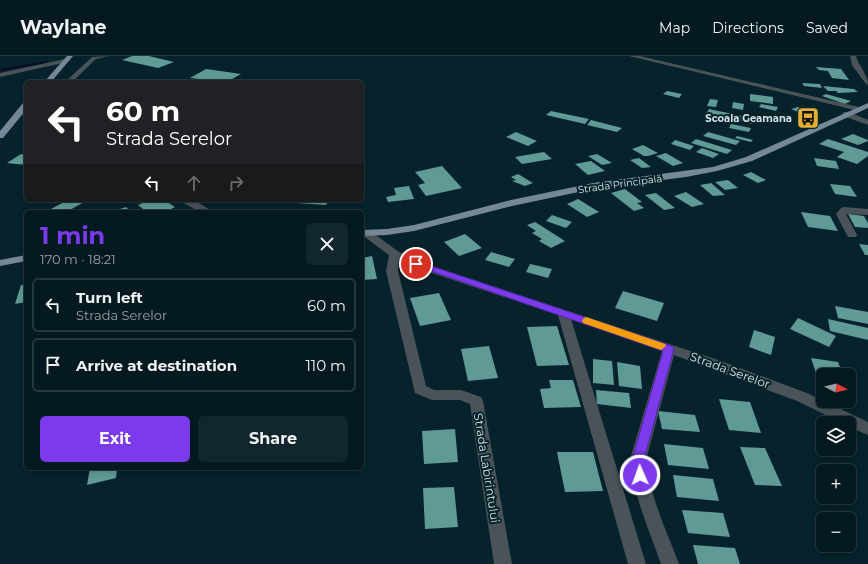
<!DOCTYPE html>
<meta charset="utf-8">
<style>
body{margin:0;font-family:Montserrat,sans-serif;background:#12272d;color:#f1f3f6;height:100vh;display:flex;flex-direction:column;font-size:15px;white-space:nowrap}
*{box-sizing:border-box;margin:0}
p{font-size:13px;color:#97a1a5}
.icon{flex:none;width:22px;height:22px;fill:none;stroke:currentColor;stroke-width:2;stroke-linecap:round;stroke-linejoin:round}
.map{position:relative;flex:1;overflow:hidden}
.panel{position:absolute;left:24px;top:154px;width:340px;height:260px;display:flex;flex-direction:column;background:#041a20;border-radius:6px;box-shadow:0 2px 6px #0003,0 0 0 1px #25383e}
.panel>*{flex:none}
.hud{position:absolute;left:24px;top:24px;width:340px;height:122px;border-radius:6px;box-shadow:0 2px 6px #0003,0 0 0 1px #25383e;background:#202124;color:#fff;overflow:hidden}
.needle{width:26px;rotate:97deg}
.controls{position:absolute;left:816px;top:312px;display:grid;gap:8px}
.controls a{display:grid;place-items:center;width:40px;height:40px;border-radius:6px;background:#041a20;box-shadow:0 2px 6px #0003,0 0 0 1px #25383e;font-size:20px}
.pin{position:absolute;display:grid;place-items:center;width:34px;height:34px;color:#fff;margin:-17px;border:2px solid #fff;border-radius:50%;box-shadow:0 1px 4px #0007}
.me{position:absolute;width:44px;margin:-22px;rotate:358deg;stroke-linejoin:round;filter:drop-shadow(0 0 3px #0008)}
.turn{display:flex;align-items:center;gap:14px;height:84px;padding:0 16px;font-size:18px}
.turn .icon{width:52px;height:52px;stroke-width:2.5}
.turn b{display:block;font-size:28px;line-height:34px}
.lanes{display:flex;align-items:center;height:38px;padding:0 16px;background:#0003;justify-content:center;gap:20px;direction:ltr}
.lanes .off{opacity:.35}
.round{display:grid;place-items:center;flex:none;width:42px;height:42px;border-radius:6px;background:#12272d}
.overview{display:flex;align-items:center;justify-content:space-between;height:68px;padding:0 16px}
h1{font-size:24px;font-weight:700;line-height:30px;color:#7c3aed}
.action{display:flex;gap:8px;margin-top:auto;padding:8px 16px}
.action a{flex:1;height:46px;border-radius:6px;background:#7c3aed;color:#fff;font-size:16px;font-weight:700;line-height:46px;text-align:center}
.action a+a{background:#12272d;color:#f1f3f6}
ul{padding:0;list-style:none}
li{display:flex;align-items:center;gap:12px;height:54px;margin:0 8px 6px;padding:0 8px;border:2px solid #25383e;border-radius:6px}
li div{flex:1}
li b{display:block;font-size:15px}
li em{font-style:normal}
header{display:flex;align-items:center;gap:24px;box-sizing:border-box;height:56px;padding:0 20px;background:#041a20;border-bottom:1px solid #25383e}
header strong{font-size:19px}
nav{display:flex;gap:22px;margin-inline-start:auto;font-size:14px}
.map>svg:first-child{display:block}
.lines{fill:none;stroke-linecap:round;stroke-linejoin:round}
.stream{fill:#060b29;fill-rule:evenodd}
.building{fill:#5f9a96}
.minor{fill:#4a535a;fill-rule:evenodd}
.major{fill:#768797;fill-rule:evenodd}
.route{fill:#7c3aed;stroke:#51269a}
.slow{fill:#f59e0b}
.labels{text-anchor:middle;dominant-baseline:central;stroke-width:4;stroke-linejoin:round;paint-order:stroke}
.far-poi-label{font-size:10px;font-weight:bold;fill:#d3e3e7;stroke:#06222a;text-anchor:end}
.far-street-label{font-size:10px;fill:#d3e3e7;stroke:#06222a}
.street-label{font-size:12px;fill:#d3e3e7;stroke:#06222a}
</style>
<header>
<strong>Waylane</strong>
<nav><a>Map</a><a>Directions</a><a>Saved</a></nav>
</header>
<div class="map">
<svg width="868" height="508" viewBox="0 0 868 508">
<rect width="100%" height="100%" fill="#06222a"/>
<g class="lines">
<!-- stream -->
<path class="stream" d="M48,5l1,2 -49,8v-2z"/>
</g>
<!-- building -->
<g class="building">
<path d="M132,0h17l25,6 -16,6 -36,-8z"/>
<path d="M816,11l25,2 8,11 -17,-2 -4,-7 -9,-1z"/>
<path d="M206,13l35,5 -14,8 -37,-4z"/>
<path d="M802,27l18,1 2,4 -18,-2z"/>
<path d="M823,30l31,3 4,3 -20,1 -2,-2h-8z"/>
<path d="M667,35l15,3 -3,4 -16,-4z"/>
<path d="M750,38l23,3v7l-23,-3z"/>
<path d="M826,38l25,7 -6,3 -23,-8z"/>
<path d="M710,43l8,1 -2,7 -9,-1z"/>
<path d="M733,46l11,2 -1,6 -11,-2z"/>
<path d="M761,48l17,3 -2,4 -17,-4z"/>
<path d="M798,51l18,8 -6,2 -19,-8z"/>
<path d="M709,53l47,10 -3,5 -47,-10z"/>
<path d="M551,55l38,8 -4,5 -39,-9z"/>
<path d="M591,64l31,8 -5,4 -30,-7z"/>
<path d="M731,68l20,4 -2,4 -20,-4z"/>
<path d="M516,76l21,9 -9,5 -22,-9z"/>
<path d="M708,76l32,9 -4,4 -33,-9z"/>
<path d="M853,78l15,6v1l-10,4 -17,-6z"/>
<path d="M737,80l16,4 -2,2 -16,-4z"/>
<path d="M696,83l36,11 -5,4 -36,-11z"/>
<path d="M828,83l40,13v4l-11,8 -20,-7 7,-5 -25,-8z"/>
<path d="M675,84l19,6 -4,4 -19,-6z"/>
<path d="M643,89l13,7 2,1 -10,3h-4l-12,-7z"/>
<path d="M702,92l17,6 -6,4 -17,-6z"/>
<path d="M544,96l8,7 -30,5 -7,-7z"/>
<path d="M666,97l17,10 -10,3 -17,-10z"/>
<path d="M21,98l5,1v10l-19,-2z"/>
<path d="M597,98l15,9 -10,2 -14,-9z"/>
<path d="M639,102l12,9 -9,1 -12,-8z"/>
<path d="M814,102l22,3 3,8 -22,-3z"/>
<path d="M591,105l14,10 -17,4 -13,-11z"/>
<path d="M442,110l20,22 -36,8 -8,-11 7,-2 -10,-11z"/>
<path d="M751,116l15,8 -8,3 -15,-8z"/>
<path d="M518,118l15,9 -8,3 -13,-5 4,-1 -5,-3z"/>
<path d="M728,124l10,8 -13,2 -10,-8z"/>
<path d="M711,127l14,12 -12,1 -13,-11z"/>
<path d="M830,128l20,2 7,11 -22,-3z"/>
<path d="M409,130l5,13 -26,3 -2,-5 10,-2 -2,-7z"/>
<path d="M625,133l17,13 -5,1 7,5 -10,3 -23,-18z"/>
<path d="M686,136l18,12 -12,3 -18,-11z"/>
<path d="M656,137l19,15 -11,2 -19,-15z"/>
<path d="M578,143l21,13 -12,5 -20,-13z"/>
<path d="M68,144h20l-22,12 -17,-2z"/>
<path d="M150,144h14l11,7 -10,5h-18l-9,-7z"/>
<path d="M283,144h46l-3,5 -44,-3z"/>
<path d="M126,151l5,5h-20z"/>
<path d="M801,156l29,4 8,15 -30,-4z"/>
<path d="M848,158l16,2 4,7v5l-13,-1z"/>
<path d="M552,159l20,7 -6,6 -20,-7z"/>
<path d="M535,166l8,5 22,14 -14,7 -12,-7 3,-2 -10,-6 4,-2 -9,-6z"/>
<path d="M465,178l17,14 -23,8 -15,-14z"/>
<path d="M859,188l9,1v10h-3z"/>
<path d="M491,196l24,7 -6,8 -24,-7z"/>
<path d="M372,200l5,23 -15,1v-22z"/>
<path d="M530,208l22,5 -4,9 -22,-6z"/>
<path d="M21,229h5v17l-11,2z"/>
<path d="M623,235l41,12 -7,18 -42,-13z"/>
<path d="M439,237l12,27 -31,6 -10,-28z"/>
<path d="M835,250l33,6v12l-30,-6z"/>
<path d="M798,262l38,18 -7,11 -39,-18z"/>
<path d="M828,263l40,9v12l-38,-9z"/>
<path d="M557,270l12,39 -32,1 -10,-39z"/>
<path d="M754,274l21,7 -4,18 -22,-8z"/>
<path d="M489,290l9,32 -30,3 -7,-32z"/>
<path d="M811,302l27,4 5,13h-20v7h-4z"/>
<path d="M593,303l19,2 2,24 -21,-2z"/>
<path d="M617,306l23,4 2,23 -23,-3z"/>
<path d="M549,324h24l8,27 -37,1 -4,-19 11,-1z"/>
<path d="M596,334l33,3 2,15 -34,-4z"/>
<path d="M719,343l31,3 11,31 -32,-3z"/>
<path d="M658,355l37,4 5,17 -38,-3z"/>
<path d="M455,373l3,33 -34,2 -2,-33z"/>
<path d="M664,388l39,4 6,21 -41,-4z"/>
<path d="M740,391l25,1 17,38 -27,-1z"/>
<path d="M557,396h36l10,39 -38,1z"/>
<path d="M90,412h27l-1,10 -29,7z"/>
<path d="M673,419l40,4 6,22 -42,-4z"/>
<path d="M454,431l4,40 -33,2 -2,-41z"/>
<path d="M682,454l41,3 7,24 -42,-4z"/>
<path d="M693,489l42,3 5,16h-42z"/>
</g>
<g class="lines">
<!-- minor -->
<g class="minor">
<path d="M109,0l-13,3 -24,23h-7l27,-25z"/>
<path d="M629,0h11l219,51 4,2 -4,2z"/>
<path d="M850,0h6c3,11 12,18 12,29l-2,-1 -14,-19z"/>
<path d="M65,3l2,1v2l-67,15v-4z"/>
<path d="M843,56h6l19,8v5l-25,-9z"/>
<path d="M178,144c13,0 24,2 33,12h-11z"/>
<path d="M844,151l24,2v6l-22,-1 11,21 -1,2h-8l-12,-23 5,-6z"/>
<path d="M366,174l4,1 29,21 32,14 287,94 89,33 61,29v13l-19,-8v-4h-7l-45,-22 -123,-46 -27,101c1,38 19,73 32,108h-18c-12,-35 -29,-70 -30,-108l31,-105 -91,-32 75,245h-18l-70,-249 -135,-45 -24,-10 -1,11 28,115 8,4h27l20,7 2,4 29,163h-18l-24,-160 -10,-4h-28l-17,-7 -29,-122 3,-16 -27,-20v-4z"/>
</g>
<!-- major -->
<g class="major">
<path d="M67,0h6l-22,26h-7z"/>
<path d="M23,47h3v7l-23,28h-3v-7z"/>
<path d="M868,47v5l-116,53 -35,10 -31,6 -93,12 -81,17 -98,25 -27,4 -25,1v-6l25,-1 27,-4 97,-25 82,-17 120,-16 33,-10z"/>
<path d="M26,199v6l-26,5v-6z"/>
</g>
</g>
<!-- route -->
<path class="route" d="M416,205l256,85 2,3 -29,107c0,7 2,17 -1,23l-4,1 -4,-1 -4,-12 1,-11 30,-105 -250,-86 -1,-1 1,-2z"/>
<!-- slow -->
<path class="slow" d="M586,261l79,27 1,2 -5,4 -78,-27 -1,-3z"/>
<!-- icons -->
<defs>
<g id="bus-square" transform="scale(1.15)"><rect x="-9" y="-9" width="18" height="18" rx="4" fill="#e1af34" stroke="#06222a"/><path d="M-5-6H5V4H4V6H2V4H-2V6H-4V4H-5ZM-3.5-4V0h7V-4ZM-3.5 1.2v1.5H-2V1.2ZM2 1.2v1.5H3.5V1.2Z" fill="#111"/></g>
</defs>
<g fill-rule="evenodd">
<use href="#bus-square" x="808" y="62"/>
</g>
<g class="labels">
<!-- far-poi labels -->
<g class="far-poi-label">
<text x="792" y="62">Scoala Geamana</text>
</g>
<!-- far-street labels -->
<g class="far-street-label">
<text transform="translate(620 128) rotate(-8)">Strada Principală</text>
</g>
<!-- street labels -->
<g class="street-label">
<text transform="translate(730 314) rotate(20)">Strada Serelor</text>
<text transform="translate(487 412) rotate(81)">Strada Labirintului</text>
</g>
</g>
</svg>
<div class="controls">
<a><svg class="needle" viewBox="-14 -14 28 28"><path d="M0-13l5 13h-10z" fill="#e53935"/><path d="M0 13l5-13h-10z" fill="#97a1a5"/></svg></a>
<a><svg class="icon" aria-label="layers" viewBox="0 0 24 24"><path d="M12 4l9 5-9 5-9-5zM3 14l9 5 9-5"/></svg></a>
<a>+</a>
<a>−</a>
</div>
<div class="pin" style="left:416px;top:208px;background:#d93025"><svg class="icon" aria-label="arrive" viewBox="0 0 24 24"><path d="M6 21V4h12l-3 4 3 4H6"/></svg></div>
<svg class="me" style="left:640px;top:419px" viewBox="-20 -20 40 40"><circle r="17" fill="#7c3aed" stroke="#fff" stroke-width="3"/><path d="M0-11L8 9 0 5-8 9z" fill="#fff"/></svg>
<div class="hud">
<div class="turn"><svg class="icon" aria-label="left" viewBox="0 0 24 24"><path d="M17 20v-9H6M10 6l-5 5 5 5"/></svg><div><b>60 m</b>Strada Serelor</div></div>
<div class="lanes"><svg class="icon" aria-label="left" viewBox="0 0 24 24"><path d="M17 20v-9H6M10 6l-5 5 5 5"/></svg><svg class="icon off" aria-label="ahead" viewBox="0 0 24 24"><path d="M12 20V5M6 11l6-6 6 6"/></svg><svg class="icon off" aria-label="right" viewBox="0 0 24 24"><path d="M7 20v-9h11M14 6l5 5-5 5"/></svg></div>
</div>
<section class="panel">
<div class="overview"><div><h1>1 min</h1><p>170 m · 18:21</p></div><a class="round"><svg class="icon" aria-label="close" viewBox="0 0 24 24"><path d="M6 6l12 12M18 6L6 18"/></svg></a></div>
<ul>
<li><svg class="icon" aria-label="left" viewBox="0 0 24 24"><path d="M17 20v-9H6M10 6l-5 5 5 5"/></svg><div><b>Turn left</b><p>Strada Serelor</p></div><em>60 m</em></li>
<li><svg class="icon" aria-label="arrive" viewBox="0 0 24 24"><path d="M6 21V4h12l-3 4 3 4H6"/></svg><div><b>Arrive at destination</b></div><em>110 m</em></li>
</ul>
<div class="action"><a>Exit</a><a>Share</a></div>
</section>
</div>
